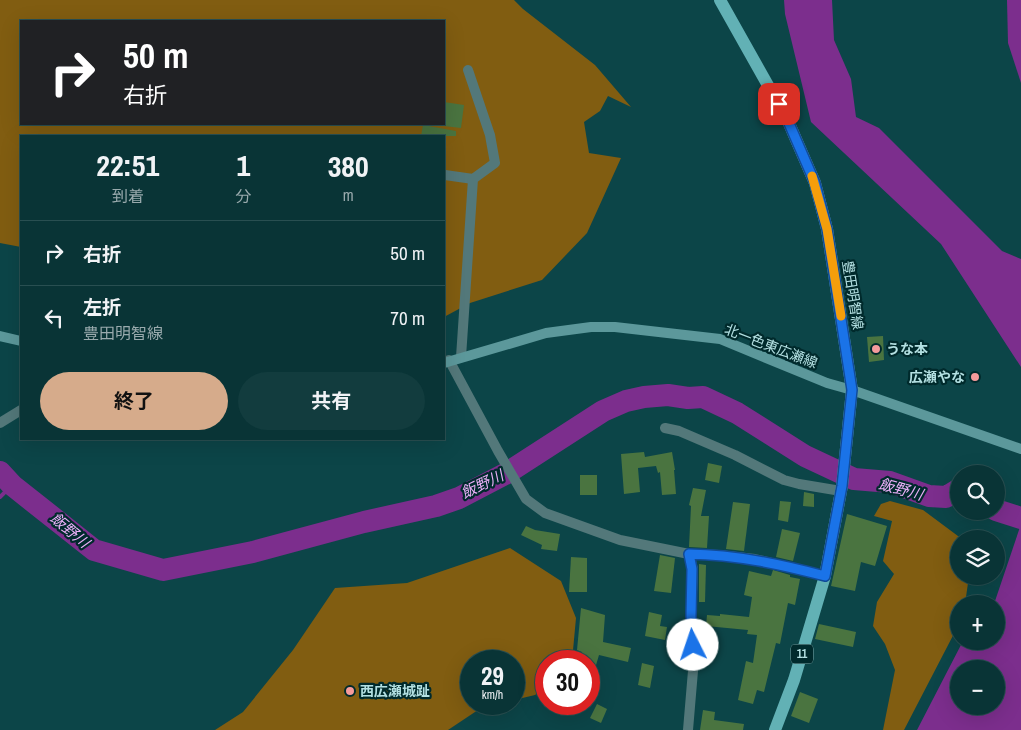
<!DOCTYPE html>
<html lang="ja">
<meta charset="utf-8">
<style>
body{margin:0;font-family:"Archivo Narrow","Noto Sans JP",sans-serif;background:#123c3e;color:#f1f3f6;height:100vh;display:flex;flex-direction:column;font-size:19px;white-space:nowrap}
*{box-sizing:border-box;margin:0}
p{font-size:16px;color:#99aaad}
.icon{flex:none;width:28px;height:28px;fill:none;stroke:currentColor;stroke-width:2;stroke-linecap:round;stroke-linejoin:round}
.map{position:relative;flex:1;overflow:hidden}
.side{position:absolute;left:20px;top:135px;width:425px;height:305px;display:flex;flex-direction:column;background:#093436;border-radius:0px;box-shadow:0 5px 20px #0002,0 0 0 1px #294f51}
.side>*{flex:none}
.hud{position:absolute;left:20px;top:20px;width:425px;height:105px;border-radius:0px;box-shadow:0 5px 20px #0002,0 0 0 1px #294f51;background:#202124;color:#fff;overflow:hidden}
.fabs{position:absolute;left:950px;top:465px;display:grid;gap:10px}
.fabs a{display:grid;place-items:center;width:55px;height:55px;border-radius:50%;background:#093436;box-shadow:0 5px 20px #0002,0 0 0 1px #294f51;font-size:25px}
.speed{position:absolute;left:460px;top:650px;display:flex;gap:10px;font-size:25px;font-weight:700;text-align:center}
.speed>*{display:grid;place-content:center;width:65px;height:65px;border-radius:50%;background:#093436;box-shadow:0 5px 20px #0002,0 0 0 1px #294f51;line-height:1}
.speed small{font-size:12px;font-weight:400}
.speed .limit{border:8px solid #d22;background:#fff;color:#111}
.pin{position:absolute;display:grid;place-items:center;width:42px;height:42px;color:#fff;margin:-21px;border-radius:10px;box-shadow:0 2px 8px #0006}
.me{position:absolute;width:55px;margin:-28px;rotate:356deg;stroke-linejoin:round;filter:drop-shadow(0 0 4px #0008)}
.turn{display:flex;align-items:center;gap:18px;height:105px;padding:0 20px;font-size:22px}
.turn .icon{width:65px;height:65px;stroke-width:2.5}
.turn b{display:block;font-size:35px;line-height:42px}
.eta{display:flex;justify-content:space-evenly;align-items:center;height:85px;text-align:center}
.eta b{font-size:30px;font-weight:700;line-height:35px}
.button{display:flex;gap:10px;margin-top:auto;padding:10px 20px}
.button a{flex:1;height:58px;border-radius:30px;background:#d6ab8b;color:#111;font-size:20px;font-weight:700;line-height:58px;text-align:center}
.button a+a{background:#123c3e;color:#f1f3f6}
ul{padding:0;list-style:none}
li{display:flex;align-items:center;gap:15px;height:65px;padding:0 20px;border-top:1px solid #294f51}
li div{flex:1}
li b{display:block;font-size:19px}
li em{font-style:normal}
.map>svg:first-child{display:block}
.forest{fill:#815d11;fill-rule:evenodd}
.water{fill:#7c2e8d;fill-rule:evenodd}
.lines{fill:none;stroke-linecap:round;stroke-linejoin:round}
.stream{stroke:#7c2e8d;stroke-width:4}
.river{stroke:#7c2e8d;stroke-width:22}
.building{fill:#4a7440}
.street{stroke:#53787a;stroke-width:10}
.secondary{stroke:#5c989b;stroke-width:10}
.primary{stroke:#62b1b5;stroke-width:12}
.route-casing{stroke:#114b97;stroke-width:12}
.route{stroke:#1a73e8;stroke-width:9}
.slow{stroke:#f59e0b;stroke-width:9}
.poi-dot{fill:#f59b9b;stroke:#002a2c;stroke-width:2}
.labels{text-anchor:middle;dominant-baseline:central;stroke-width:4.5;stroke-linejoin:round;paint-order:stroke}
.shield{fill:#002a2c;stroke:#7da9ab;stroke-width:1}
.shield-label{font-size:12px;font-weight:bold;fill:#b3e0e2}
.street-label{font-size:14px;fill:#b3e0e2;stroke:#002a2c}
.poi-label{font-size:14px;font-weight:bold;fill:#b3e0e2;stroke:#002a2c;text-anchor:start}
.water-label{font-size:15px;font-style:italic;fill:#e9aff7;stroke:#002a2c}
</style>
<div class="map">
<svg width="1021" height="730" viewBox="0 0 1021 730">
<rect width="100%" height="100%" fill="#0c4548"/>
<!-- forest -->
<g class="forest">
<path d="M0,0h514l9,9 72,56 36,42 -23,-11 -8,15 -16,11 5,31 32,5 -34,75 -45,47 -72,23 -26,14v-181h-423v111l-21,-4zM21,21h423v103h-423z"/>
<path d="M890,501l33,9 39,29h-3v37h10l-4,28h-6v20l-55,106h-21l12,-60 -10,-26 -12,-18 4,-24 17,-28 -11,-13 9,-40 -18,-5 7,-12z"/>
<path d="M510,548l51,33 15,37 -4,43h-26v25l-11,9 -21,5v-39h-43v43h24l-11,2 -36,24h-233l28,-18 50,-62 42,-62 72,-5z"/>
</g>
<!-- water -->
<g class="water">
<path d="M784,0h48l2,40 17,39 5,38 23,11 123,123 19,8v108l-80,-123 -130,-122 -26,-108z"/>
<path d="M1007,0h14v83l-13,-40z"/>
<path d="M1021,524v206h-104l46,-89h33v-37h-2zM959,669h37v37h-37z"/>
</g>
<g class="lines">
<!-- stream -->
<path class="stream" d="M0,497l12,-12"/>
<!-- river -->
<g class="river">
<path d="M0,472l12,13 82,65 69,20 90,-18 111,-30 72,-16 23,-8 48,-25 96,-62 23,-10 18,-4 24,-2 20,3 15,-1 34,16 68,43 49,23 36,3 39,14 17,1 13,-8"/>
<path d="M996,510l25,8"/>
</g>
</g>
<!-- building -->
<g class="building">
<path d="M444,102l20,3 -3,23 -17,-2z"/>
<path d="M423,125l33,6v5h-35z"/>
<path d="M883,336l1,24 -15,2 -2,-25z"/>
<path d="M644,452l1,5 27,-5 3,18h-1l2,24 -14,1 -2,-23 -2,1 -2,-7 -18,2 2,24 -16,2 -3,-40z"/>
<path d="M708,463l14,3 -3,17 -14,-3z"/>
<rect x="580" y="475" width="17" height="20"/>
<path d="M693,488l13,2 -5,26h8l-2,32 -18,-1 2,-41 -2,-1z"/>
<path d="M804,492l10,2v13l-11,-1z"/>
<path d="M780,501l11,1 -3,20 -10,-2z"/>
<path d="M733,502l17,2 -6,47 -18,-2z"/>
<path d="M847,514l40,12 -12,40 -14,-4 -6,29 -24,-5z"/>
<path d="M526,526l9,4 25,4 -3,17 -16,-2 1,-4 -21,-10z"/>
<path d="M782,529l18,4 -7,28 -17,-4z"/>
<path d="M660,555l15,3 -4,35 -17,-2z"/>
<path d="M571,557l16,1v34h-18z"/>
<path d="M699,564l7,1 -1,37h-6z"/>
<path d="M773,570l17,5v2l10,2 -5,26 -7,-2 -8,41 -4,-1 -12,49 -7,-2 -4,14 -15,-4 8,-39 7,2 4,-28 -10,-1 1,-4 -42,-4 1,-11 13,1v-2l29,3 3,-20 -8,-2 5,-24 22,5z"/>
<path d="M581,608l24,7 -2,27 28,6 -3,14 -29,-7 -8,27h-2v-21h-8l1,-9 -5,-2z"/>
<path d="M649,612l13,3 -2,11 7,1 -2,13 -20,-4z"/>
<path d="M819,624l37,8 -3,15 -38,-8z"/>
<path d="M642,663l12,3 -4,22 -12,-3z"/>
<path d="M800,692l18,7 -9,24 -18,-7z"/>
<path d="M597,704l10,5 -6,14 -11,-5z"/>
<path d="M703,710l12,2 -1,8 30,4 -1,6h-43z"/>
</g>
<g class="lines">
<!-- street -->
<g class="street">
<path d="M445,175l28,4"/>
<path d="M461,357l12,-178 22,-16 -5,-28 -22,-65"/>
<path d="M449,360l49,91 28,48 19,14 75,27 69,14 30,1 36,4 70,17"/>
<path d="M0,423l21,-13"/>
<path d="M665,428l14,3 56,24 49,25 15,4 42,7"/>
<path d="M688,730l6,-71 -3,-42 2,-48 -4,-15"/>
</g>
<!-- secondary -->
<g class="secondary">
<path d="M0,336l21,5"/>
<path d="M444,363l102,-30 45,-6h24l105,12 107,44 25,7 169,59"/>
</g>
<!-- primary -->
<path class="primary" d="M720,0l68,121 27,62 12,46 25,161 -10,96 -17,90 -31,104 -19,50"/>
</g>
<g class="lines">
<!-- route casing -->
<g class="route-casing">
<path id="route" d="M693,645l-2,-29 1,-47 -3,-15c48,1 90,10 136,22l17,-90 10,-96 -25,-161 -12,-46 -27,-62 -9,-17"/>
</g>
<!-- route -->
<use href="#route" class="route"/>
<!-- slow -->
<path class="slow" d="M812,176l15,53 14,87"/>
</g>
<!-- markers -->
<g class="poi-dot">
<circle cx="876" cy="349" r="5"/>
<circle cx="975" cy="377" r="5"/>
<circle cx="350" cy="691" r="5"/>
</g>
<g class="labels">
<!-- shield labels -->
<rect class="shield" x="791" y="644.5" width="22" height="19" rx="4"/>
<g class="shield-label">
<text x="802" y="654">11</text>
</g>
<!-- street labels -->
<g class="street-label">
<text transform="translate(853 295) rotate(81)">豊田明智線</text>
<text transform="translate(771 346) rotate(21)">北一色東広瀬線</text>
</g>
<!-- poi labels -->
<g class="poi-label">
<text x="886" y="349">うな本</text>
<text x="965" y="377" text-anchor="end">広瀬やな</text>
<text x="360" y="691">西広瀬城趾</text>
</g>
<!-- water labels -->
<g class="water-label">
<text transform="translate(482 484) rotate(-26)">飯野川</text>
<text transform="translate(901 489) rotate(15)">飯野川</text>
<text transform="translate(70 530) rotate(40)">飯野川</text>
</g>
</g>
</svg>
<div class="fabs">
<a><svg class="icon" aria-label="search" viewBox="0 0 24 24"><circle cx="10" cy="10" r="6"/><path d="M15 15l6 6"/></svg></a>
<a><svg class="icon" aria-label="layers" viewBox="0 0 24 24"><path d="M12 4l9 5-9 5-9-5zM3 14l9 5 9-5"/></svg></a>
<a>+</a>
<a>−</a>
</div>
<div class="speed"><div>29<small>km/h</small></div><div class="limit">30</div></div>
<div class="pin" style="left:779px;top:104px;background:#d93025"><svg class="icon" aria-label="arrive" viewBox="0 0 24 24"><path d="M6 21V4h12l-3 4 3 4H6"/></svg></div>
<svg class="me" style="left:693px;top:645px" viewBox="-20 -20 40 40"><circle r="19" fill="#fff"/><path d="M0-13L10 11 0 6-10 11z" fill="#1a73e8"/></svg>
<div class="hud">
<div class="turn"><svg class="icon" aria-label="right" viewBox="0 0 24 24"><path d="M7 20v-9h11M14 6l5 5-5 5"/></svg><div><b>50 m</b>右折</div></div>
</div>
<section class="side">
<div class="eta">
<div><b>22:51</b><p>到着</p></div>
<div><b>1</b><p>分</p></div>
<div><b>380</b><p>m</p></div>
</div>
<ul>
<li><svg class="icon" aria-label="right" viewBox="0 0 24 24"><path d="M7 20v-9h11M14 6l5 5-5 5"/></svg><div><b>右折</b></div><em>50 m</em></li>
<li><svg class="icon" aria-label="left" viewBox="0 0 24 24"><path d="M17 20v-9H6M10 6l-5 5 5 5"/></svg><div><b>左折</b><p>豊田明智線</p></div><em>70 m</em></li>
</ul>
<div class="button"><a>終了</a><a>共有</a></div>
</section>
</div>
